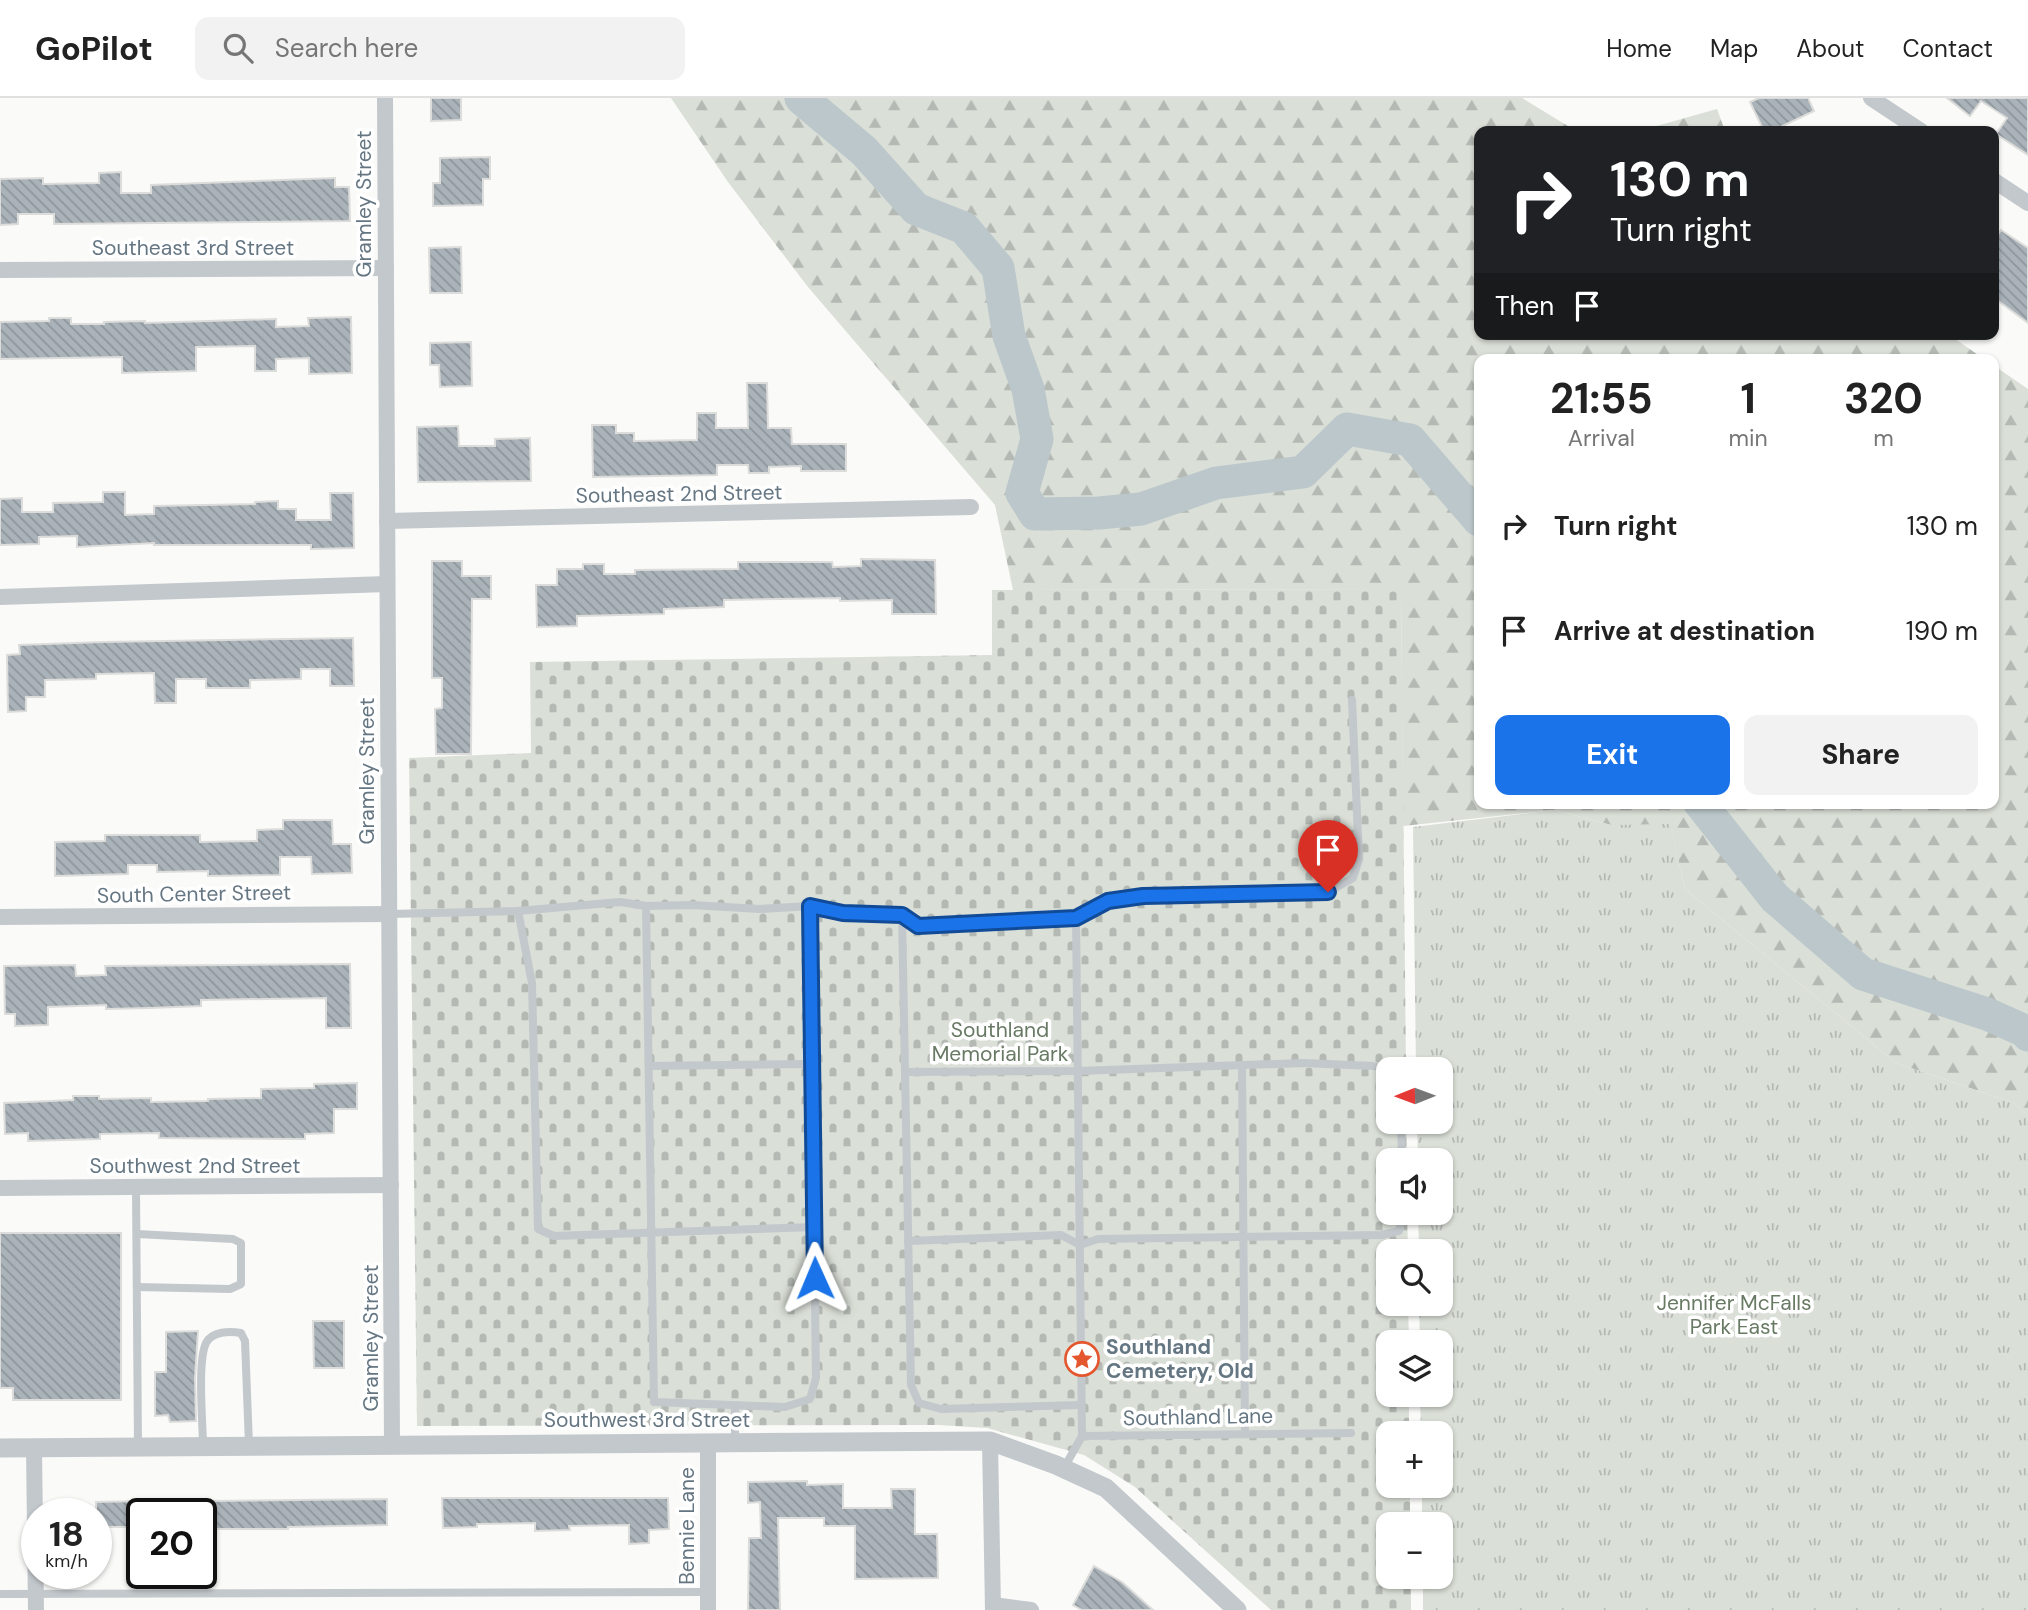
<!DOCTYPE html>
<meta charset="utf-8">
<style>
body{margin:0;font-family:"DM Sans",sans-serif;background:#f2f2f2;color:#222;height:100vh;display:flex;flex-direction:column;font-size:26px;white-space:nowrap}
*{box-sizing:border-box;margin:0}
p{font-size:23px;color:#767676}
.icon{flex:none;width:38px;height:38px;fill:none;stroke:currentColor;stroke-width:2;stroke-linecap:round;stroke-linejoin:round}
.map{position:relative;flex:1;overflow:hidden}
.drawer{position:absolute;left:1474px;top:256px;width:525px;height:455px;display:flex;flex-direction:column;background:#fff;border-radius:14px;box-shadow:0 2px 5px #0004}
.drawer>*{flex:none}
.banner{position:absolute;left:1474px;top:28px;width:525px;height:214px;border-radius:14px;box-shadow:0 2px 5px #0004;background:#202124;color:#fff;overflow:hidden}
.needle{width:46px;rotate:269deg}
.controls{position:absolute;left:1376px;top:959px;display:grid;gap:14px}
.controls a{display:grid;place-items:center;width:77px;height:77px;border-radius:14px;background:#fff;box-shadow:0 2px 5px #0004;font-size:35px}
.speed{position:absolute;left:21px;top:1400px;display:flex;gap:14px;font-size:35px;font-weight:700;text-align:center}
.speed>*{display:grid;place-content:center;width:91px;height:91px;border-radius:50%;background:#fff;box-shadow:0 2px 5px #0004;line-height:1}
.speed small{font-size:18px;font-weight:400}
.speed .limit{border:4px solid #111;border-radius:10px;background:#fff;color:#111}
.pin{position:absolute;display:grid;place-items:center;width:60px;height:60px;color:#fff;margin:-72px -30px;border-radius:50% 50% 50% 0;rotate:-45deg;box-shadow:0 0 7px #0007}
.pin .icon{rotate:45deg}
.me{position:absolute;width:77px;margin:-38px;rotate:359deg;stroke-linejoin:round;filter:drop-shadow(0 0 5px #0008)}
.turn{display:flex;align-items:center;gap:24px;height:147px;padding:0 21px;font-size:32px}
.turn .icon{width:91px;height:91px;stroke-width:2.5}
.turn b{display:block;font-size:49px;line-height:60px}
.then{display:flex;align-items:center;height:66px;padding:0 21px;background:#0003;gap:14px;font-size:26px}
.eta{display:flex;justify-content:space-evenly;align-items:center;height:119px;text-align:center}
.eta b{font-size:42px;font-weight:700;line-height:49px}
.action{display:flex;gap:14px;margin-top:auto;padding:14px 21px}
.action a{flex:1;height:80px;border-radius:14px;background:#1a73e8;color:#fff;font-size:28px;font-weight:700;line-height:80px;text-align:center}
.action a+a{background:#f2f2f2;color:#222}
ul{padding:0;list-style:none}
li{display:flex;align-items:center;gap:21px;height:105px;padding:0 21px}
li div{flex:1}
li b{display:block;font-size:26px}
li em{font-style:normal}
header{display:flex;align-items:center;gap:42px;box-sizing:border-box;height:98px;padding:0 35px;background:#fff;border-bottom:2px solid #e0e0e0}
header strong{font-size:33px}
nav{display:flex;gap:38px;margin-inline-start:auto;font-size:24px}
.search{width:490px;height:63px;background:#f2f2f2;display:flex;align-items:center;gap:18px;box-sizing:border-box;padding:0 24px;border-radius:14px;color:#767676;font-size:26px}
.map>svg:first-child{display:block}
.forest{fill:url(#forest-firs)}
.cemetery{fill:url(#cemetery-stones)}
.park{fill:url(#park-tufts)}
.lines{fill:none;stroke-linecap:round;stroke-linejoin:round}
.river{stroke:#bbc7cb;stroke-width:33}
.building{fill:url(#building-back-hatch);stroke:#dcdcda;stroke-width:2}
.service{stroke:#c3c8cc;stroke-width:8}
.minor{stroke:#c3c8cc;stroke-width:16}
.tertiary{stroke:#c3c8cc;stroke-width:19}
.route-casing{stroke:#114b97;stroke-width:18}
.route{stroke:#1a73e8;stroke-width:12}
.labels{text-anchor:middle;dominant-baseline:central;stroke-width:7;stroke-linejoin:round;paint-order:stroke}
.street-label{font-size:21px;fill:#657683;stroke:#fff}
.park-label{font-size:21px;fill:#687a64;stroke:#fff}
.poi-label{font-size:21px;font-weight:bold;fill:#657683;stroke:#fff;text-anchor:start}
</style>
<header>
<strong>GoPilot</strong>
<div class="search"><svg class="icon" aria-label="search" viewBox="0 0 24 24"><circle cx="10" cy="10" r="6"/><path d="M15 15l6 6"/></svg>Search here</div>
<nav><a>Home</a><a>Map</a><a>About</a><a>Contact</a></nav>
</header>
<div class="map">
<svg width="2028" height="1512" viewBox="0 0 2028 1512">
<defs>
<pattern id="forest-firs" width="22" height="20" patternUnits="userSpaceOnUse" patternTransform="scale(1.75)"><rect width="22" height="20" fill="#dadfd7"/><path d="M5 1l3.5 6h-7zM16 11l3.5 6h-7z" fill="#b4b9b4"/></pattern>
<pattern id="cemetery-stones" width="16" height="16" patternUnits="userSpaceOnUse" patternTransform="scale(1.75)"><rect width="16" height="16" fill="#dadfd7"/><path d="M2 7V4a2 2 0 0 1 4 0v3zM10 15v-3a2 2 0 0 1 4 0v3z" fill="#b4b9b4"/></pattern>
<pattern id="park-tufts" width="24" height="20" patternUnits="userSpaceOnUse" patternTransform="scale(1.75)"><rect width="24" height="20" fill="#dadfd7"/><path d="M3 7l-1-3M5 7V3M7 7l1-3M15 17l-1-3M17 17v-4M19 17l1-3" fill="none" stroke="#b4b9b4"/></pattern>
<pattern id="building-back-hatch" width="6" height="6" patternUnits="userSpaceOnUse" patternTransform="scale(1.75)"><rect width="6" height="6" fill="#aab3b9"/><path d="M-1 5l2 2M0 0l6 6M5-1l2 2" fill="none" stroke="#8e969c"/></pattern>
</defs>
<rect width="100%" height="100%" fill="#fafaf8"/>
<!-- forest -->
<g class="forest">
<path d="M671,0h851l54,33h-97v203h469l36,25h-505v444h514v-438l35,24v726l-14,-12 -118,-40 -211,-174 -15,-64h-59l-56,-15 -152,16 -2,-237 -388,1 -18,-85 -187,-218 -80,-105z"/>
<path d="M1717,11l8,22h-86z"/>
</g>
<!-- cemetery -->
<path class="cemetery" d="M1401,491l5,480h-18v53h18l1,38h-19v53h19l1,38h-20v53h20l1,38h-21v53h21v38h-21v53h22v38h-22v53h23v33h-140l-136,-123 -51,-32 -97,-27 -49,-3 -521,1 -8,-668 122,-5 -1,-91 462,-7v-65z"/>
<!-- park -->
<path class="park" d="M1555,712l56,15 59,-1 15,65 211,174 118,40 14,12v495h-605v-33h17v-53h-18v-38h18v-53h-19l-1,-38h20v-53h-20l-1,-38h21v-53h-21l-1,-38h22v-53h-22l-1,-38h23v-53h-24l-3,-242z"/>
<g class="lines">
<!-- river -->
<g class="river">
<path d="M801,0l63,53 52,58 48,19 34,40 11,68 19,53 9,50 -15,54 13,21 64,-1 42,-4 75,-26 87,-11 44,-43 63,11 69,80"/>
<path d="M1700,705l75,95 88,76 124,40 40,18 1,3"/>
</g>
</g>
<!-- building -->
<g class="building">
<path d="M431,0h30v22l-30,1z"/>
<path d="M1759,0h49l6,13 -42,20h-8l-14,-29z"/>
<path d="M1947,0h81v57l-32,-21 11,-16 -26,-17 -11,15z"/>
<path d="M490,59v22h-7v26l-50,1v-23h7v-25z"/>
<path d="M121,74v21h30v-8l184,-7v9h14l1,34 -296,3v-10h-36v10l-18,1v-46l43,-1v6l56,-1v-10z"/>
<path d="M2001,132l27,18v75l-35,-26v-55z"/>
<path d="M461,149l1,46h-32l-1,-45z"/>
<path d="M351,219l1,56 -43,1v-16l-33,1v12h-21v-25l-59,1v24l-74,2v-16l-122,2v-37l49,-1v-3h22v6h33v-2l41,-1v2l131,-4v8l33,-1 -1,-8z"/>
<path d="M471,244l1,44 -32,1 -1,-22h-9v-22z"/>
<path d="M747,285h20l1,45h23l1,16h54v27h-45v-5l-32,1v6h-20l-1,-8h-31v10l-124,2 -1,-52h24v8h18v8l63,-1v-27h19v15h32z"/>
<path d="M458,328l1,20h36v-7l35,-1 1,43 -113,1 -1,-55z"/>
<path d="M103,394h22v23l29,-1v-8l101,-2v-2l23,-1v8h18v11h35l-1,-27h23l1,55 -43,1v-4h-157v-2l-77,4v-11l-38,1v7l-39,1v-46l22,-1v14h31v-9l50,-1z"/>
<path d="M861,461l74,1 1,54h-44v-14l-52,1v-3l-116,2v7l-60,2v5l-87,2v10l-40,1 -1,-42h21v-16h26v-5h21v10h31v-4l103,-1v-7h94l1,5 28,-1z"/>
<path d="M432,463h30v15h29v23h-19l-1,155h-35l-1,-45 7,-1v-30h-10z"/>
<path d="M353,540l1,48h-24v-17h-29v10l-51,1v8h-44v-9h-30v24h-21l-1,-30 -58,1v5l-51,1v17h-19v14l-18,1 -1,-57 13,-1 -1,-9 84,-3z"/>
<path d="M283,722h49l1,24h18l1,29 -40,1 -1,-17h-31v18l-72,1v-5l-51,1v-7h-29v9l-73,2v-34l50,-1v-6h95v7l57,-1v-11l26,-1z"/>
<path d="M350,866l1,64h-25v-30l-125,2v6l-51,2 -44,1v-4l-58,2v18l-33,1v-12h-10l-1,-48 71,-1 1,11 30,-1 -1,-9z"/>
<path d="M357,985v26h-23v24l-29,1v5l-146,-1v-5l-59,1v5l-72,2v-8l-23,1 -1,-31 69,-3v-4h26v3l52,-1v4l57,-1v-2l53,-1v-9l53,-1v-4z"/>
<path d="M0,1135h121v167h-108v-12h-13z"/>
<path d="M313,1223h31v47h-30z"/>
<path d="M198,1233l-3,47 1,43 -26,1 -2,-7 -13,1v-44h11v-40z"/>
<path d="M807,1383v4l36,-1v24h49l-1,-19h24v45h22l1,44 -83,1v-53h-31v-8h-46l2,92h-32l1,-72h12l-1,-36 -12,1v-21z"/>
<path d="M442,1400h226l1,31 -20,1v13l-20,1v-19l-60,1 1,4 -35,1v-8l-58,1v3l-34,1z"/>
<path d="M387,1401v26l-99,2v2h-81v-28z"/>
<path d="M142,1403v26h-46v-25z"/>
<path d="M1094,1468l28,16 31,28h-71l-9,-5z"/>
</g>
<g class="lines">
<!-- service -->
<g class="service">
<path d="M646,808l8,496 131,5 25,-8 6,-21 -6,-472"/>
<path d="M518,813l14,72 6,246 16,7 260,-9"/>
<path d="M389,816l129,-3 102,-9 26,4 46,-1 68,4 50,-3 33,7 59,2 16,11 158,-8 32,-17 35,-5 185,-4 25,-14 6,-19 -7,-159"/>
<path d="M902,817l9,470 8,18 22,6 140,-4"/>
<path d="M1076,820l6,518"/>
<path d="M1242,967l3,369"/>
<path d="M649,968l163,-2"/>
<path d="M905,974l173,-1 225,-8 70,3 15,4"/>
<path d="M1401,1024l1,38"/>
<path d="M136,1090l2,259"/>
<path d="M137,1136l96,5 8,4v41l-11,5 -93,-2"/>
<path d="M908,1143l153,-6 19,10 18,-6 283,-4 18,-4 4,-18"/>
<path d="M735,1308v37"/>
<path d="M203,1349c0,-24 -6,-85 3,-104 6,-12 24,-12 35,-10l4,8 4,104"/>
<path d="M1064,1370l18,-32 269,-3"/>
<path d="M0,1496l708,-2"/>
</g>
<!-- minor -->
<g class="minor">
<path d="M385,0l7,1347"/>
<path d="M1871,0l50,33"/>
<path d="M1993,82l35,23"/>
<path d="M0,172l386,-2"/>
<path d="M387,423l584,-14"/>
<path d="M0,499l387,-13"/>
<path d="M0,819l389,-3"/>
<path d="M0,1090l391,-3"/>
<path d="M990,1343l3,169"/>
<path d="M708,1345v167"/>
<path d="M34,1349l2,163"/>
<path d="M993,1507l38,5"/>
</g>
<!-- tertiary -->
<path class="tertiary" d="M0,1350l990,-7 66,24 50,23 131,122"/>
</g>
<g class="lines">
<!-- route casing -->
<g class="route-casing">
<path id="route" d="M815,1180l-5,-372 33,7 59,2 16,11 158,-8 32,-17 35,-5 185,-4"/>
</g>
<!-- route -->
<use href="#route" class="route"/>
</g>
<!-- icons -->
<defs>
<g id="sight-ring" transform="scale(1.75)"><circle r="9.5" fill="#fff" stroke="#e4572e" stroke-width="1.5"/><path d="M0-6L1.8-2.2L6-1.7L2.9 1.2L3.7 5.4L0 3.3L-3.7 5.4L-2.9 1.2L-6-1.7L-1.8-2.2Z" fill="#e4572e"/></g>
</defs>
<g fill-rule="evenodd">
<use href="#sight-ring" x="1082" y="1261"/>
</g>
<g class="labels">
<!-- street labels -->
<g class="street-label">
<text transform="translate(364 106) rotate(-90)">Gramley Street</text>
<text x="193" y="150">Southeast 3rd Street</text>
<text transform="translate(679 396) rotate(-1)">Southeast 2nd Street</text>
<text transform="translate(367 673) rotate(-90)">Gramley Street</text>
<text transform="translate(194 796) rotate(-1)">South Center Street</text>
<text x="195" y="1068">Southwest 2nd Street</text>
<text transform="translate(371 1240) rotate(-90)">Gramley Street</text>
<text transform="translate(1198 1319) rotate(-1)">Southland Lane</text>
<text x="647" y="1322">Southwest 3rd Street</text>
<text transform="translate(687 1428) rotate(-90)">Bennie Lane</text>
</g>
<!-- park labels -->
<g class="park-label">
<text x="1000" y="932">Southland<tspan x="1000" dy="24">Memorial Park</tspan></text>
<text x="1734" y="1205">Jennifer McFalls<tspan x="1734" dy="24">Park East</tspan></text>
</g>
<!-- poi labels -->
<g class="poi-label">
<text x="1106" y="1249">Southland<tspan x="1106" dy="24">Cemetery, Old</tspan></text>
</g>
</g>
</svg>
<div class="controls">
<a><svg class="needle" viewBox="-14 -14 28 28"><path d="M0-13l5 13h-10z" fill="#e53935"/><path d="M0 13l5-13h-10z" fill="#767676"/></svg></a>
<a><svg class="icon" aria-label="sound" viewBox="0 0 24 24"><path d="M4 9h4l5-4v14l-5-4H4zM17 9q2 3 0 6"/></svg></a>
<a><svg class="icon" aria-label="search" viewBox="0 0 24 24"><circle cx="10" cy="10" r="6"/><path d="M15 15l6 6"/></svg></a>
<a><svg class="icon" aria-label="layers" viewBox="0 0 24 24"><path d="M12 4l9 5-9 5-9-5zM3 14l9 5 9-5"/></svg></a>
<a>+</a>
<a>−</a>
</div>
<div class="speed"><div>18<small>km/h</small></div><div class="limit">20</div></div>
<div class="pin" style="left:1328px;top:794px;background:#d93025"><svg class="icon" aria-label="arrive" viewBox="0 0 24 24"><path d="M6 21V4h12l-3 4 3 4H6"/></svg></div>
<svg class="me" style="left:815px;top:1180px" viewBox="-20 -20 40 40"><path d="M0-17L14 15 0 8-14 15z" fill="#1a73e8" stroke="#fff" stroke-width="4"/></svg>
<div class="banner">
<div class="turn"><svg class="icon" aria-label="right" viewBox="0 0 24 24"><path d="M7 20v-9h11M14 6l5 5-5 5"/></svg><div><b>130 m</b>Turn right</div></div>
<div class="then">Then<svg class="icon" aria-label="arrive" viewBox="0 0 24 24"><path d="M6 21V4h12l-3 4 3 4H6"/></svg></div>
</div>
<section class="drawer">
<div class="eta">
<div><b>21:55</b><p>Arrival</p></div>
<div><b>1</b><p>min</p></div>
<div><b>320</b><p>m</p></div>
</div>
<ul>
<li><svg class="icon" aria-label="right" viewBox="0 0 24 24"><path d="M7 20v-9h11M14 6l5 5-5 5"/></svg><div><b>Turn right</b></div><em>130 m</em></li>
<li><svg class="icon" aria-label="arrive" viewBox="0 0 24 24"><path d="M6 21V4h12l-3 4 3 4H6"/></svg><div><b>Arrive at destination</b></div><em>190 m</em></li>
</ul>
<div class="action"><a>Exit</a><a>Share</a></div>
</section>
</div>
